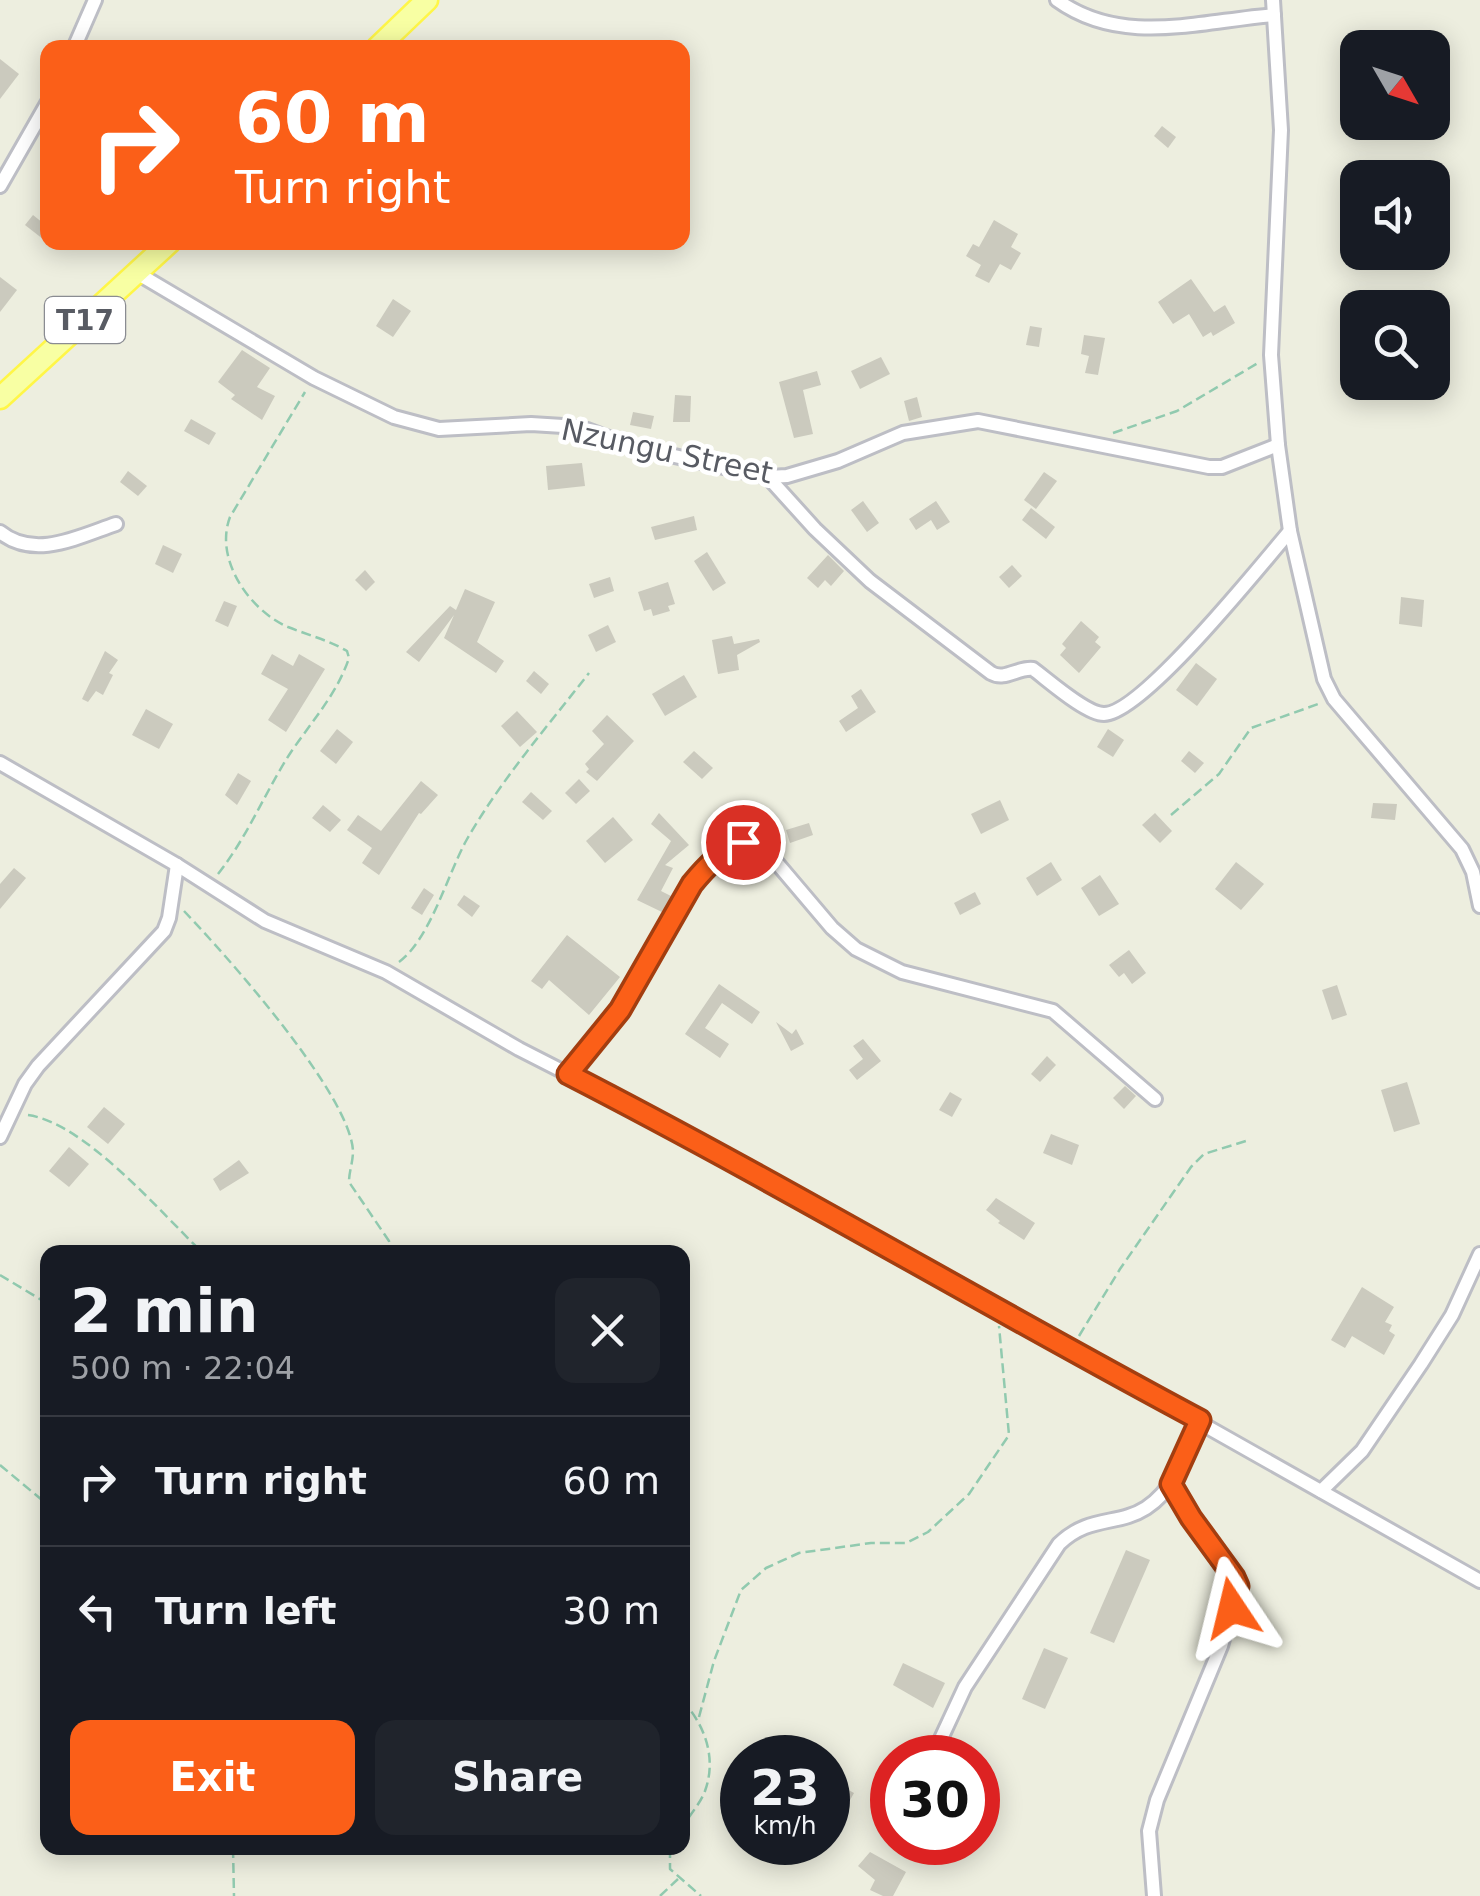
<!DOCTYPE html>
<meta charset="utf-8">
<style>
body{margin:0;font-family:"DejaVu Sans",sans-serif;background:#20242c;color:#f1f3f6;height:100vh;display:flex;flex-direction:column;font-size:38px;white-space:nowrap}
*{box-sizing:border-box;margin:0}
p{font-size:32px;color:#9ea1a6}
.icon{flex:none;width:55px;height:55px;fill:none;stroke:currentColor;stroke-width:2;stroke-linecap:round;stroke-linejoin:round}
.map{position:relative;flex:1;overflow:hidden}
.panel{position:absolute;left:40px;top:1245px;width:650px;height:610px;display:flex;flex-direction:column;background:#171b24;border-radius:20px;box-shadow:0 5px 25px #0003}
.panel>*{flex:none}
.top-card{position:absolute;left:40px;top:40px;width:650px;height:210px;border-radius:20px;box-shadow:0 5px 25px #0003;background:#fb5f18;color:#fff;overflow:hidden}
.needle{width:65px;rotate:129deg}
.buttons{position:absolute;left:1340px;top:30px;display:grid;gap:20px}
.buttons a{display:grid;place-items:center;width:110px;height:110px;border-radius:20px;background:#171b24;box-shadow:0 5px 25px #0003;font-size:50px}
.speed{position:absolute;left:720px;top:1735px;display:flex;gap:20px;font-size:50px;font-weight:700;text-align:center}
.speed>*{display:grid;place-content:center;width:130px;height:130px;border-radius:50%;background:#171b24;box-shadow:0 5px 25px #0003;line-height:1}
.speed small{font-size:25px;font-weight:400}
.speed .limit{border:15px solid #d22;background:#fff;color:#111}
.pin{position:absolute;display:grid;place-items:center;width:85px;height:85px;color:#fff;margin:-42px;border:5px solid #fff;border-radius:50%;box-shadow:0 2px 10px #0007}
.me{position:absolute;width:110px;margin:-55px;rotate:350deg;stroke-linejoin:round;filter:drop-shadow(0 0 8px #0008)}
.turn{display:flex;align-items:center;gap:35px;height:210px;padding:0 30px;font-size:45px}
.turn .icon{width:130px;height:130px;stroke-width:2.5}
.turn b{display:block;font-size:70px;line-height:85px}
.round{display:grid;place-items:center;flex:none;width:105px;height:105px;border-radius:20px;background:#20242c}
.overview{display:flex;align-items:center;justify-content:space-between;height:170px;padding:0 30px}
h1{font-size:60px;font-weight:700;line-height:75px}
.cta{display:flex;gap:20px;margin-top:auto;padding:20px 30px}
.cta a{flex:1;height:115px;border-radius:20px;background:#fb5f18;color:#fff;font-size:40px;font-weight:700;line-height:115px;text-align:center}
.cta a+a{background:#20242c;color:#f1f3f6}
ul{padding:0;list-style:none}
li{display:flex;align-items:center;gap:30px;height:130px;padding:0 30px;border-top:2px solid #363941}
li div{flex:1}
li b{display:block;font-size:38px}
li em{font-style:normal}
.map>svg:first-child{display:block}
.building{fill:#cbcabe}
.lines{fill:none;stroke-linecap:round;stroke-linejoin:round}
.minor-casing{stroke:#bdbec5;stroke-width:18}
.primary-casing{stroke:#fff647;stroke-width:25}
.path{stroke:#91caaf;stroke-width:2.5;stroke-dasharray:10 5;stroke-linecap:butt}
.minor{stroke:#fff;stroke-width:12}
.primary{stroke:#f8ffa3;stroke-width:20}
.route-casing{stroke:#a33e10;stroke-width:25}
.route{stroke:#fb5f18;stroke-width:18}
.labels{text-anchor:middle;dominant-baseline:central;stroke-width:9;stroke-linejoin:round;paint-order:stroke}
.shield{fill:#fff;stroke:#8a8c92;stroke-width:2.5}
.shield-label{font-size:28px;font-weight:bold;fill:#585b63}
.street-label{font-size:30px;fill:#585b63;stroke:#fff}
</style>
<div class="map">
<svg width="1480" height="1896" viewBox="0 0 1480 1896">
<rect width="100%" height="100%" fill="#edeedf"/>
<!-- building -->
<g class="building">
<path d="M0,59l19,15 -19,25z"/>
<path d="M1162,126l14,11 -8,11 -14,-12z"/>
<path d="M33,215l15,12v16l-23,-18z"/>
<path d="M994,220l24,14 -7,13 10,6 -10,17 -11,-6 -11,19 -14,-7 6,-11 -15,-9 7,-12 6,3z"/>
<path d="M0,277l17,13 -17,22z"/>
<path d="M1191,279l23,33 11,-7 10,18 -22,13 -2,-4 -8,5 -14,-23 -16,10 -15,-22z"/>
<path d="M393,299l18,12 -18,26 -17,-11z"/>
<path d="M1030,326l12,2 -3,19 -13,-2z"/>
<path d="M1084,335l21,3 -7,37 -13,-2 4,-17 -8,-2z"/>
<path d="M242,350l28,18 -13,19 18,9 -13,24 -31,-21 4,-4 -17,-13z"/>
<path d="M881,357l9,17 -30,15 -9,-18z"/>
<path d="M817,371l4,14 -18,5 10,44 -19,4 -15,-56z"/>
<path d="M675,395l16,1 -1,26h-17z"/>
<path d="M917,397l5,20 -13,4 -5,-20z"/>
<path d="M633,412l21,4 -3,13 -21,-4z"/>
<path d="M191,419l25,14 -7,12 -25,-14z"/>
<path d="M582,463l3,23 -37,4 -2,-24z"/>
<path d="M128,471l19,15 -9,10 -18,-14z"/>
<path d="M1044,472l13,9 -21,28 -12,-9z"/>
<path d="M863,501l16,22 -12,9 -16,-22z"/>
<path d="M936,501l14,21 -13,8 -6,-10 -15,10 -7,-11z"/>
<path d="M1031,508l24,19 -9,12 -24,-19z"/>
<path d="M694,516l3,14 -42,10 -4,-13z"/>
<path d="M163,545l19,9 -9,19 -18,-9z"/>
<path d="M707,552l19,31 -13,8 -19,-30z"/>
<path d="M828,555l16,16 -13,15 -6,-6 -7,8 -11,-10z"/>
<path d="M1012,565l10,11 -13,12 -10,-11z"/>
<path d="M365,570l10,12 -9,9 -11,-11z"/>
<path d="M610,577l4,14 -20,7 -5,-14z"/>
<path d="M668,582l7,22 -7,2 2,5 -17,5 -2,-7 -7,2 -6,-19z"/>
<path d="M465,589l30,13 -18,40 27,19 -8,12 -52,-35 10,-23 -35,47 -13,-10 44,-46 6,4z"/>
<path d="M1401,597l23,3 -2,27 -23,-3z"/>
<path d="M224,601l13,5 -9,21 -13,-6z"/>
<path d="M1081,621l18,16 -4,5 6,5 -22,26 -19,-18 6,-7 -4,-4z"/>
<path d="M608,625l8,17 -20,10 -8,-17z"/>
<path d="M732,636l2,8 25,-5 1,3 -23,13 2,15 -21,4 -6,-34z"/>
<path d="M105,651l13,9 -9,13 4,2 -10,20 -7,-4 -8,11 -6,-3z"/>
<path d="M272,654l21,12 6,-12 26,15 -39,63 -18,-12 20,-31 -27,-15z"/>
<path d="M1196,663l21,16 -20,27 -21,-16z"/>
<path d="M534,671l15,13 -8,10 -15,-13z"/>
<path d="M684,675l13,22 -32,19 -13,-22z"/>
<path d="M861,689l15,23 -30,20 -7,-11 19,-13 -7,-12z"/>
<path d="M146,709l27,15 -14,25 -27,-14z"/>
<path d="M517,711l20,21 -17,15 -19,-21z"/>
<path d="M607,715l27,26 -37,40 -11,-9 3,-3 -4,-5 19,-20 -12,-13z"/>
<path d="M337,729l16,13 -17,22 -16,-13z"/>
<path d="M1108,729l16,11 -11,17 -16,-10z"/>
<path d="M694,751l19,17 -11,11 -19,-17z"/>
<path d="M1189,751l15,12 -9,10 -14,-12z"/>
<path d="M238,773l13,8 -14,24 -12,-10z"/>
<path d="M579,779l11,12 -14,13 -11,-11z"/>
<path d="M421,781l17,14 -17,19 -2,-1 -40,62 -17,-12 10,-15 -25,-18 11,-15 23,16z"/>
<path d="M531,792l21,19 -9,9 -21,-18z"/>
<path d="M1000,800l9,20 -28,14 -10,-20z"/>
<path d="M1373,803l24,1 -2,16 -24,-2z"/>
<path d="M323,805l18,15 -11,12 -18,-14z"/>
<path d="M659,813l30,32 -24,20 8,3 -12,23 12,6 -9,16 -27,-13 34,-59 -20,-17z"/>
<path d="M1155,813l17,18 -12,12 -18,-18z"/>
<path d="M613,817l20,23 -28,23 -19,-22z"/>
<path d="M809,823l4,12 -23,8 -4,-13z"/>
<path d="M1051,862l11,18 -25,16 -11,-18z"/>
<path d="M1236,862l28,22 -23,26 -26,-21z"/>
<path d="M14,868l12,10 -26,31v-25z"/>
<path d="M1100,875l19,29 -20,12 -18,-28z"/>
<path d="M424,888l10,7 -12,20 -11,-7z"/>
<path d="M975,892l6,12 -21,11 -6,-12z"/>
<path d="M464,895l16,11 -8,11 -15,-12z"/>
<path d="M567,935l53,42 -31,38 -40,-35 -7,9 -11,-8z"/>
<path d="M1129,950l17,23 -14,11 -8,-11 -5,4 -10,-12z"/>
<path d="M719,984l41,28 -8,12 -30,-21 -17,25 24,16 -9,14 -35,-24z"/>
<path d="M1337,985l10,30 -15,5 -10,-30z"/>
<path d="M776,1022l16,12 4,-5 8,15 -13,7z"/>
<path d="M863,1039l18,22 -24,19 -8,-10 14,-11 -10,-13z"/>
<path d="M1047,1056l9,9 -16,17 -9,-8z"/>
<path d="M1407,1082l13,42 -26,8 -13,-42z"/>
<path d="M1125,1086l11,10 -12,13 -11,-11z"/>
<path d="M950,1092l12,7 -10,18 -13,-7z"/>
<path d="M104,1107l21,17 -17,20 -21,-17z"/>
<path d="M1051,1134l28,11 -7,20 -29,-12z"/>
<path d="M69,1147l20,17 -20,23 -20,-16z"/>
<path d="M239,1160l10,13 -29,18 -7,-12z"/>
<path d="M996,1198l39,25 -11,17 -26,-17 2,-2 -14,-11z"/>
<path d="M1362,1287l32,20 -9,15 7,3 -3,6 6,4 -11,20 -32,-19 -7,12 -14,-8z"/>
<path d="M1126,1550l24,10 -36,83 -24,-10z"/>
<path d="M1044,1648l24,10 -23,51 -23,-10z"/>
<path d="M903,1663l42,20 -12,25 -40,-23z"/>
<path d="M834,1782l20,11 -14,25 -12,-7v-18z"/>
<path d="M870,1852l36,20 -13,24h-10l-13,-6 5,-10 -17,-14z"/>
</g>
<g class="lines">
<!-- minor casing -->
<g class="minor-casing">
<g id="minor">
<path d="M1057,0c65,47 142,21 217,15"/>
<path d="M1273,0l8,130 -10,225 7,90 12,86 34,148 10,20 128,150 11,23 7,34"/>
<path d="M74,48l21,-48"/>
<path d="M0,186l48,-84"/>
<path d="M137,273l177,105 80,39 45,12 92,-5 32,2 24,4 43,16 138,31 19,-1 51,-15 65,-28 75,-12 231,46h13l56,-22"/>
<path d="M768,477l47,52 55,52 121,92c14,8 27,-6 42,-4 15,11 53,45 71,45 38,0 157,-149 186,-183"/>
<path d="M0,532c34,28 78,5 116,-8"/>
<path d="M0,763l177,102 88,56 121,51 133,77 198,101 763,431"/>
<path d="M568,1074l52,-64 72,-126c14,-17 30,-34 51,-42l22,7 67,79 24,21 46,23 151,39 102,88"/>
<path d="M0,1137l25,-53 13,-18 126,-135 5,-13 8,-53"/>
<path d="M1321,1491l41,-40 59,-87 31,-49 28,-61"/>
<path d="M932,1758l33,-71 94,-143c30,-29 59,-18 87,-36 30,-19 41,-57 54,-88"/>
<path d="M1154,1896l-5,-65 8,-31 64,-154 17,-60 -67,-102"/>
</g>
</g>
<!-- primary casing -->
<g class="primary-casing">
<g id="primary">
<path d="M377,48l50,-48"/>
<path d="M0,398l170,-156"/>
</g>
</g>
<!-- path -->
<g class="path">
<path d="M1113,433l64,-22 81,-48"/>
<path d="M1171,815l48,-41 32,-46 70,-25"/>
<path d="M218,874c30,-38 47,-82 73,-122 21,-31 46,-58 58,-94l-2,-7c-19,-11 -39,-16 -59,-24 -39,-17 -74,-68 -58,-110l75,-125"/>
<path d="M184,911c42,44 166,183 169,240 0,11 -4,21 -4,31l40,59 2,11"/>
<path d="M399,962c31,-23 48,-86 67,-121 34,-60 81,-114 123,-168"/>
<path d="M28,1115c57,8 132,97 174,137"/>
<path d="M0,1275l48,29"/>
<path d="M1079,1336l41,-67 71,-102 13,-13 45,-14"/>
<path d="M0,1465l48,40"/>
<path d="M682,1700c23,25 35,58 23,91 -5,13 -16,25 -23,36"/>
<path d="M699,1717l15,-56 27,-71 25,-22 33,-15 72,-10h35l22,-11 41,-38 40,-59 -10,-109"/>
<path d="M233,1848l1,48"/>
<path d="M670,1848v21l31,27"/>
<path d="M660,1896l18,-17"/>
</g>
<!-- minor -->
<use href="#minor" class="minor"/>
<!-- primary -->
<use href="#primary" class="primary"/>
</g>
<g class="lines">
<!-- route casing -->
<g class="route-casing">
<path id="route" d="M743,842c-21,8 -37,25 -51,42l-72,126 -52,64c214,110 420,233 632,346l-29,64 20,34 43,59 4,9 -6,22"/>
</g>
<!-- route -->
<use href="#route" class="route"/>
</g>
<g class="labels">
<!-- shield labels -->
<rect class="shield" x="45" y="297" width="80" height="46" rx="8"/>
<g class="shield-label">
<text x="85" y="320">T17</text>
</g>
<!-- street labels -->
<g class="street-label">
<text transform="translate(667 451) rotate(12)">Nzungu Street</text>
</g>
</g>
</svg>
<div class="buttons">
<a><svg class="needle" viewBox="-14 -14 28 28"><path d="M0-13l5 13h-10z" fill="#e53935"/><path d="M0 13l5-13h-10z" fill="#9ea1a6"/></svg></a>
<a><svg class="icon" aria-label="sound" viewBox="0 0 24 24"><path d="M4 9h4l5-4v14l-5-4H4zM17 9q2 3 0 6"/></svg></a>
<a><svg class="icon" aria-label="search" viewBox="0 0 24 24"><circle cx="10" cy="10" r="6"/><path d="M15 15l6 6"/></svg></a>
</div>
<div class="speed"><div>23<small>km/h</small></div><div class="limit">30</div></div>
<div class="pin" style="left:743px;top:842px;background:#d93025"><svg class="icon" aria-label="arrive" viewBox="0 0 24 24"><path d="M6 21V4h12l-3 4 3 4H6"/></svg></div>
<svg class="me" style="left:1232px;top:1608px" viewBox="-20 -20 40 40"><path d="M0-17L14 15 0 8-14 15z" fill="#fb5f18" stroke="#fff" stroke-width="4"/></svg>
<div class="top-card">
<div class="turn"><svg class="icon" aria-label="right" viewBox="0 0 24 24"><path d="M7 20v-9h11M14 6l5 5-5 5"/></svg><div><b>60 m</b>Turn right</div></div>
</div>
<section class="panel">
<div class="overview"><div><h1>2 min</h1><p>500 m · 22:04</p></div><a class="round"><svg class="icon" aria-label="close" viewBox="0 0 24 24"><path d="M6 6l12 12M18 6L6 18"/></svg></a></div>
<ul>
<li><svg class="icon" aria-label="right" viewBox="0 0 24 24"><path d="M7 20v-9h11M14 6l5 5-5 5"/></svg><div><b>Turn right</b></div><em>60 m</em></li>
<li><svg class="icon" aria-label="left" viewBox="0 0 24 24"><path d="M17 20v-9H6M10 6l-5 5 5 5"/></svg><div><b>Turn left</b></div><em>30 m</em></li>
</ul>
<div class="cta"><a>Exit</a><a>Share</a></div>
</section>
</div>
